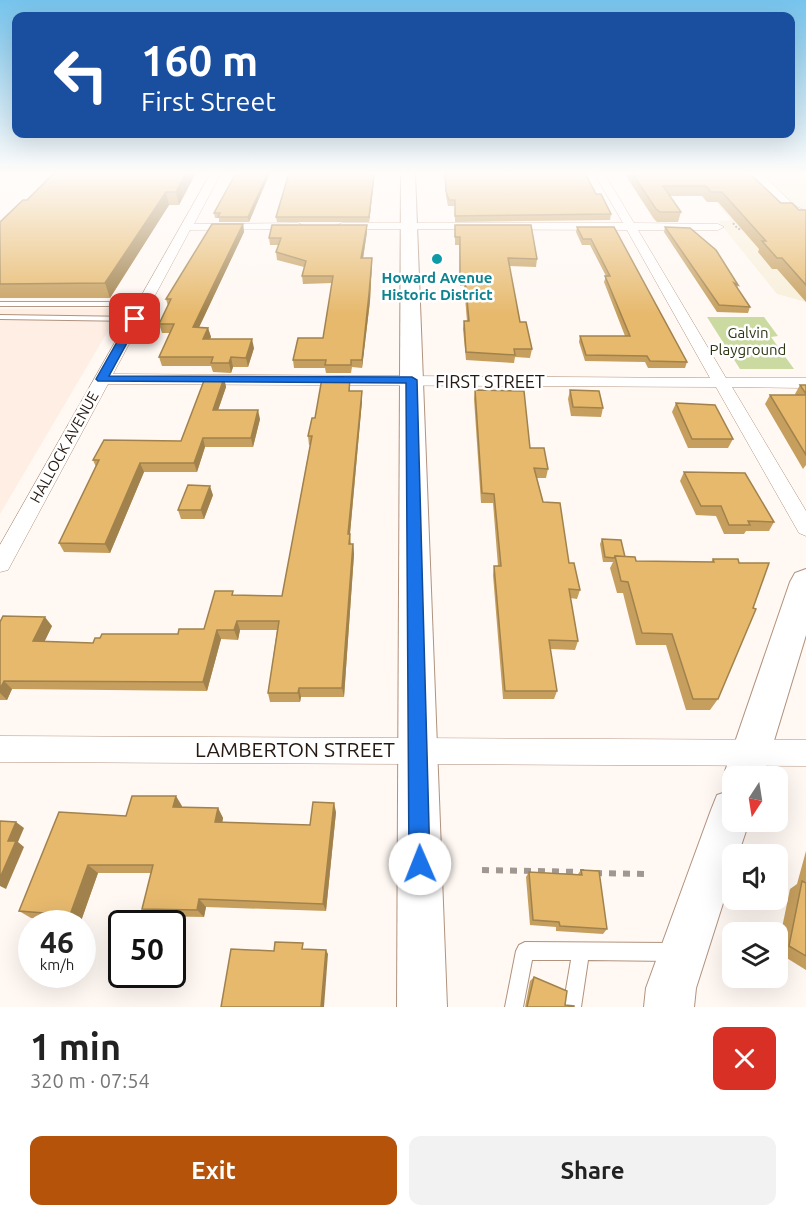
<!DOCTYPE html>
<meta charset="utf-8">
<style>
body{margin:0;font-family:Ubuntu,sans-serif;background:#f2f2f2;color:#222;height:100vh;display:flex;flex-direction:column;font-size:22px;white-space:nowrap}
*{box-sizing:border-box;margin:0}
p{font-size:20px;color:#767676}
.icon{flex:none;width:33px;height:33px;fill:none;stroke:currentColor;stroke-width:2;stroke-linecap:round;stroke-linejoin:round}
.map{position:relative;height:1007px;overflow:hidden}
.drawer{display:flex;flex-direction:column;background:#fff;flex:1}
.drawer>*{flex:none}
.top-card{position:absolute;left:12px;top:12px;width:783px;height:126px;border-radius:12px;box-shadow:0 6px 24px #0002;background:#1a4fa0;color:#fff;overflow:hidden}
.needle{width:39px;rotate:192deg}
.controls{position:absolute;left:722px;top:766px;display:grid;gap:12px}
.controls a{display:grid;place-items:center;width:66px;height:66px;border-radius:12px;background:#fff;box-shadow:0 6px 24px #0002;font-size:30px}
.speed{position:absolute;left:18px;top:910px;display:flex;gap:12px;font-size:30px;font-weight:700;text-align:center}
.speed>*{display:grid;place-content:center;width:78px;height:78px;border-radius:50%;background:#fff;box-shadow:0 6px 24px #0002;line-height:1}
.speed small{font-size:15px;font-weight:400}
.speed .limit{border:3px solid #111;border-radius:9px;background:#fff;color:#111}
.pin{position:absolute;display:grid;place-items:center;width:51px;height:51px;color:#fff;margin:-26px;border-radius:12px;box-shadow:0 3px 9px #0006}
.me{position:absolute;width:66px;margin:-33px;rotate:359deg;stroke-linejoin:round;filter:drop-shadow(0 0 4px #0008)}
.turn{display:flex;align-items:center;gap:21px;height:126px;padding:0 30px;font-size:27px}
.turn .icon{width:78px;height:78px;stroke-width:2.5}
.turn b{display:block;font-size:42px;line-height:51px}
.round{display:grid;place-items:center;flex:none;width:63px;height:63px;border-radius:12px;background:#f2f2f2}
.headline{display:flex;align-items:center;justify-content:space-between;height:102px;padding:0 30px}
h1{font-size:36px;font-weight:700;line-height:45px}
.button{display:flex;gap:12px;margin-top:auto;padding:12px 30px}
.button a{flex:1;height:69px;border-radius:12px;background:#b45309;color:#fff;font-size:24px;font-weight:700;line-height:69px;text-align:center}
.button a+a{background:#f2f2f2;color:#222}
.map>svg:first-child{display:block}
.built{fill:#ffeee3}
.education{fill:#f8efd9}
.green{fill:#cadaa1}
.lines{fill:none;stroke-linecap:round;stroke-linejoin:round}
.service-casing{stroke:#b1927d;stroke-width:2}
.minor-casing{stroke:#b1927d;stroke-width:1}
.secondary-casing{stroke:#b1927d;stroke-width:2}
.path-far1{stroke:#a19791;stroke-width:2;stroke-dasharray:2 2;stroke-linecap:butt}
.path{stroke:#a19791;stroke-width:6;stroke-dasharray:7 7;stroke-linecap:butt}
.service{fill:#fff;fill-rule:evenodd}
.minor{fill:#fff;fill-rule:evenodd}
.secondary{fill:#fff;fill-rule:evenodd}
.wall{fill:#c69f5e}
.shaded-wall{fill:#a1824c}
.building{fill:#e6b96d;stroke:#a1824c;stroke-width:1.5}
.route{fill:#1a73e8;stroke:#114b97;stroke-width:1.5}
.culture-dot{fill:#0f9aa8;stroke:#fff;stroke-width:2}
.labels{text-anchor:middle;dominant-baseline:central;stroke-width:5;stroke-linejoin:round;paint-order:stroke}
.far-culture-label{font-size:15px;font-weight:bold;fill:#0d838f;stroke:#fff}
.far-park-label{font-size:15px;fill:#2c3412;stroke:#fff}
.far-street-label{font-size:15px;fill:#251911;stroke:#fff}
.street-label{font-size:18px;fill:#251911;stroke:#fff}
.near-street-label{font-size:21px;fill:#251911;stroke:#fff}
</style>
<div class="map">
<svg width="806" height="1007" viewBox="0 0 806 1007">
<rect width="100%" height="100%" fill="#fff8f3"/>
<!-- built -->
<path class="built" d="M125,308l-13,16 -112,190v-205z"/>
<!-- education -->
<path class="education" d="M678,173h128v129l-29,-8 -59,-73 13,-1 -27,-32z"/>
<!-- green -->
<path class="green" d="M707,317h57l14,19 -7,1 23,32h-54z"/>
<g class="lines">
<!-- service casing -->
<g class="service-casing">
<g id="service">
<path d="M0,302h109l4,2 -4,2h-109z"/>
<path d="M0,315l135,2 4,2 -4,2 -135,-2z"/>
<path d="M525,942l146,1 6,3 3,6 -3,6 -6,3 -83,-1 -7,47h-18l8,-47h-39l-9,47h-18l11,-56 3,-6z"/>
</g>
</g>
<!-- minor casing -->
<g class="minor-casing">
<g id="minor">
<path d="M211,173h10l-27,51 104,-1 6,3 -6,3 -108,1 -77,144 597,4 -83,-148 -285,-1 -6,-3 6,-3h281l-29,-50h10l30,50 84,1 6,3 -6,3h-80l88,148h80v10l-74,-1 74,124v25l-7,-3 -83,-146 -608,-3 -100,186 -8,2v-27z"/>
<path d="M750,173h11l34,33 11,5v7l-19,-8z"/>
<path d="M0,736l806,4v26l-806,-4z"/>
</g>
</g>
<!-- secondary casing -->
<g class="secondary-casing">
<g id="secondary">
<path d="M401,173h14l32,834h-50z"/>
<path d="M806,569v66l-43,142h-31v45h17l-11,33h-6v20l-36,113 -2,19h-50l2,-19 65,-178 6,-15 12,-4 -6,-14 67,-195 5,-9z"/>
</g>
</g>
<!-- path-far1 -->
<path class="path-far1" d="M733,223l5,6h5l-2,-3"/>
<!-- path -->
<g class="path">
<path d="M482,870l102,2"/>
<path d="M595,873l53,1"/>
</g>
<!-- service -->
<use href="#service" class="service"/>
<!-- minor -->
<use href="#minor" class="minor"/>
<!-- secondary -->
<use href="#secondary" class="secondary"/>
</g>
<!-- wall -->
<g class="wall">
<path d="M196,173l-17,32h-10l-59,93h-110v-76l27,-22z"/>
<path d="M236,173h34l-21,49h-30v-4h-4l-1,-5z"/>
<path d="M289,173h86l-6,49h-92l-1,-5z"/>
<path d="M444,173h141l11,21 15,20 -1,6 -155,2v-16h-7l-2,-10z"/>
<path d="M624,173h126l31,30 18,7h7v92l-29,-33h-5l-14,-17 1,-3 -41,-47h-11l-5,-6h-32l11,16 -3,10h-21l-3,-3z"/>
<path d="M243,224l1,8 -45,95 9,1 3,9 -1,2 44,9 -6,19h-15l-2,6 -18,-1 -2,-6h-49l-3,-9 11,-24h-8l-3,-9 9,-18 -2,-7z"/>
<path d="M455,225l82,34 -1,8 -27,-1 11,56 12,27 -2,9 -15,-1 -1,6 -48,-3 -3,-31 1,-8h3l-3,-35h-4l-1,-41h-4z"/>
<path d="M577,227h37l73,135 -2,6h-37l-3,-6 -60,-1 -6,-19 1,-6h45l-21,-54 2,-6 -16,-31h-8l-6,-13z"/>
<path d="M665,227l73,58 -1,3 13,19 -2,6 -31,-1 -53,-80z"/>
<path d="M367,232l-4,26 9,7 -2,36 -8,67 -10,-1 -1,6h-25l-1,-5h-31l-1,-8 30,-22 9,-55 -29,1 -1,-8 2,-9 -27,-7 -1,-8 3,-7h-9l-1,-7z"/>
<path d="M224,378l2,9 -8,23 42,9 -7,28h-48l-8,25h-53l-34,81 -46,-1 -5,-9 37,-76 -3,-7 88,-19z"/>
<path d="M350,378v13h12v10l-12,133 1,10h2l1,10 -10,143h-43l-1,5h-30l-2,-9 9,-63h-37l-2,10 -17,-1 -14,52 -195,-2 -5,11h-7v-78l52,4 -8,16 49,1 85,-9 26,-5 30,-34 48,1 28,-151h-1l-1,-9 7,-18z"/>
<path d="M800,385h6v80l-3,4 -38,-65 5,-9h26l-1,-1z"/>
<path d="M475,390l55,58 18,21 -2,9h-10l7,24 26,61 11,27 -3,9 -7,-1 8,43 -3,9 -25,-1 7,42 -3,8h-51l-10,-124 1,-9h4l-5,-63h-12l-7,-104z"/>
<path d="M570,390l33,18 -2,9 -30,-1 -3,-17z"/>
<path d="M676,403l57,36 -5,9h-40l-16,-36z"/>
<path d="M684,472l90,50 -5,9h-23l-2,3h-20l-8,-18 -20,-1 -16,-34z"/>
<path d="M213,495l-9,24h-23l-3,-9z"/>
<path d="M602,539l23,18 11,4 75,1 2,-3h25l-20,140 -8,11h-24l-20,-65h-30l-13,-52h-6l-7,-25 3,-6h-10l-3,-18z"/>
<path d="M182,806v2h36l5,10 -1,4 88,3 26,-13 -10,99 -120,-4 -2,10 -54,-1 -8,-7 9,-36h-53l-17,48 -50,-3 -12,-7 107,-95z"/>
<path d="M806,851v119l-29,-18 13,-63 7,-5z"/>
<path d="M581,870l26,59 -4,5 -47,-3v-4l-26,-2 -4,-48 3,-5 49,2z"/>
<path d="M534,977l31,28 9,2h-49l5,-26z"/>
</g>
<!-- shaded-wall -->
<g class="shaded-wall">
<path d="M186,173h10l-17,32 -3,-13z"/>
<path d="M268,173h2l-21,49 -1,-5z"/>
<path d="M374,173h1l-6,49v-5z"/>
<path d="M166,192l3,13 -59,93 -5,-15z"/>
<path d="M243,224l1,8 -49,104 -2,-9z"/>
<path d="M367,225v7l-5,33 -1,-7z"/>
<path d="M372,258l-2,43 -8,67v-8z"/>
<path d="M208,328l3,9 -6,11 -2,-9z"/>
<path d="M252,339l2,9 -6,19 -2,-9z"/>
<path d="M231,357l2,10 -2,6 -2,-10z"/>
<path d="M224,378l2,9 -11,32 -2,-9z"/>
<path d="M362,391v10l-13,143 -1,-10z"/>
<path d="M258,410l2,9 -7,28 -2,-9z"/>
<path d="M203,438l2,9 -8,25 -3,-9z"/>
<path d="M140,463l4,9 -34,81 -5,-9z"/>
<path d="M210,486l3,9 -9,24 -3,-9z"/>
<path d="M353,544l1,10 -10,143 -2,-9z"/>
<path d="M45,617l7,9 -12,25 -7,-10z"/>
<path d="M237,621l3,9 -2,10 -4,-10z"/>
<path d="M217,630l4,9 -14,52 -4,-9z"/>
<path d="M4,681l8,8 -5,11 -7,-7v-4z"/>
<path d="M299,688l2,9 -1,5 -2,-9z"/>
<path d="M176,796l6,10 -2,11 -7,-10z"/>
<path d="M334,803l2,9 -10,99 -3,-7z"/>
<path d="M218,808l5,10 -2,13 -6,-9z"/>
<path d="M16,822l8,6 -6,14 6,5 -18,42 -6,-3v-8l8,-37z"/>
<path d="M88,865l10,8 -17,48 -11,-6z"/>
<path d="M199,899l7,8 -2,10 -7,-7z"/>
<path d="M326,950l2,4 -4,53h-3z"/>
</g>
<!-- building -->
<g class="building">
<path d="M54,173h132l-10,19h-10l-61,91 -105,1v-62l23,-22h4z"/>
<path d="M236,173h32l-20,44h-30l2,-4h-6z"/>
<path d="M289,173h85l-5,44h-93z"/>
<path d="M445,173h140l11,21h5l10,20 -156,2v-16h-6l-3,-9z"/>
<path d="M632,173h117l32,30h11l7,7h7v75l-24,-27h-5l-15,-17h4l-44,-49h-11l-5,-6h-43l18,26h-21l-4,-3z"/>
<path d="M212,224h31l-50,103 15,1 -5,11h49l-6,19 -15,-1 -2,6h-18l2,-6h-54l15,-33h-15l12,-25h-5z"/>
<path d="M272,225h95l-6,33h11l-3,36 -7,66h-11v5h-26l1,-5h-33l5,-22h25l10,-62h-31l4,-15 -30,-9 5,-14h-12z"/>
<path d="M455,225h76l6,34 -29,-1 12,64h6l6,27h-18l1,6 -49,-3 -2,-31h5l-4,-43h-5v-41h-5z"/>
<path d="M577,227h37l73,135 -37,-1 -3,-5 -61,-1 -6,-19h50l-25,-60h5l-19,-37h-8z"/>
<path d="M665,227l25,1 26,22 22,35 -4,-2 16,24 -31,-2z"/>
<path d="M205,378h19l-11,32h45l-7,28h-48l-9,25h-54l-35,81 -46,-1 40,-83h-6l11,-20 77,1z"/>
<path d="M322,378h28l-1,13h13l-14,143h2l-1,10h4l-11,144h-43l-1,5h-30l11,-72h-42l-3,9h-17l-14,52 -199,-1 -4,8v-67l3,-6 42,1 -12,24 60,2 2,-5h5l2,-4h76l1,-5h25l11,-38h18l-1,4 50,1 30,-160h-4l4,-18h3z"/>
<path d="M800,385h6v9z"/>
<path d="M475,390l49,1 6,57h14l4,21 -14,-1 9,34 17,1 9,60h5l6,27 -11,-1 9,52 -29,-1 8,51h-52l-11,-125h7l-7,-72 -12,-1z"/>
<path d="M570,390l29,1 4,17 -30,-1z"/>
<path d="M770,395h36v60z"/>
<path d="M676,403l39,2 18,34h-41z"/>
<path d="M684,472l61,1 29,49 -26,-1 2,4h-21l-8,-19h-20z"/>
<path d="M188,485l22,1 -9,24h-23z"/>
<path d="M602,539l19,1 4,17 -10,-1 -1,2 -9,-1z"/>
<path d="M615,556l20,1 1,4 78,1 -1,-3h25l1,4h30l-16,45 3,1 -38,90h-25l-21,-65 -30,-1 -14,-51 -7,-1z"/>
<path d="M132,796h44l-3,11 45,1 -3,14 95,3 3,-23 21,1 -11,101 -124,-5 -2,11 -55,-1 11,-44h-65l-18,50 -51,-4 40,-99 67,4z"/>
<path d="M0,821l16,1 -8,19h8l-16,37z"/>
<path d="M581,870l18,1 8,58 -47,-3 -1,-4 -26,-2 -4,-48 53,3z"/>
<path d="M802,881l4,2v73l-17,-10z"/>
<path d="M275,942l28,1 -1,6 24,1 -5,57h-100l10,-58 43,2z"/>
<path d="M534,977l33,14 -2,14 9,1v1h-47z"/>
</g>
<!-- sky -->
<linearGradient id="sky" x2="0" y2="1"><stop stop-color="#76c4ed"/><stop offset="0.55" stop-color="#fffcfa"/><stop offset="1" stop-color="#fffcfa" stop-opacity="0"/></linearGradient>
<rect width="806" height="314" fill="url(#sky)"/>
<!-- route -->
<path class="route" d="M135,316l5,3 -31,57 303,1 5,3 13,484 -3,8 -7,3 -8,-3 -3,-8 -3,-481 -308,-2 -2,-2 34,-60z"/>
<!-- markers -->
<circle class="culture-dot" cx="437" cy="259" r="6"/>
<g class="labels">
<!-- far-culture labels -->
<g class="far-culture-label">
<text x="437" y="277">Howard Avenue<tspan x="437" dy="17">Historic District</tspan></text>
</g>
<!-- far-park labels -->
<g class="far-park-label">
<text x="748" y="332">Galvin<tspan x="748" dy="17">Playground</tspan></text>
</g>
<!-- far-street labels -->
<g class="far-street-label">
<text transform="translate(64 447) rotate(-61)">HALLOCK AVENUE</text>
</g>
<!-- street labels -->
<g class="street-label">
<text x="490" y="381">FIRST STREET</text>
</g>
<!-- near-street labels -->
<g class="near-street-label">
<text x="295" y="749">LAMBERTON STREET</text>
</g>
</g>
</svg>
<div class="controls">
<a><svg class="needle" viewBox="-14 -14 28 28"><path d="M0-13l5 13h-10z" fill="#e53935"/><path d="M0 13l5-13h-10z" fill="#767676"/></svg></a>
<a><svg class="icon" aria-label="sound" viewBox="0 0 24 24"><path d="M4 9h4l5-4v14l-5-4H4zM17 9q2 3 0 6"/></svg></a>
<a><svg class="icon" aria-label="layers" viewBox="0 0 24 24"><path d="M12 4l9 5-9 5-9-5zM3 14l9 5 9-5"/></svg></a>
</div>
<div class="speed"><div>46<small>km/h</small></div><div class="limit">50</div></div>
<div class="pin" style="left:135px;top:319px;background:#d93025"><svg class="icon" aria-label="arrive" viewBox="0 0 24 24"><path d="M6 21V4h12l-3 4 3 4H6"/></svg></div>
<svg class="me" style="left:420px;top:864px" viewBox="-20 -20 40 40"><circle r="19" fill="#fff"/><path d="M0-13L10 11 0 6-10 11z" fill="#1a73e8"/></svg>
<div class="top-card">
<div class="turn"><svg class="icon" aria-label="left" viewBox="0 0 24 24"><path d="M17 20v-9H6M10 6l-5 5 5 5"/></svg><div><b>160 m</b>First Street</div></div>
</div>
</div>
<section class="drawer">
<div class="headline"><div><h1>1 min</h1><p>320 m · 07:54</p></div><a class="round" style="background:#d93025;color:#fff"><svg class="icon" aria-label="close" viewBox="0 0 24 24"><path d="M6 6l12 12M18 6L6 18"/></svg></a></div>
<div class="button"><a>Exit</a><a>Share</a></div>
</section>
